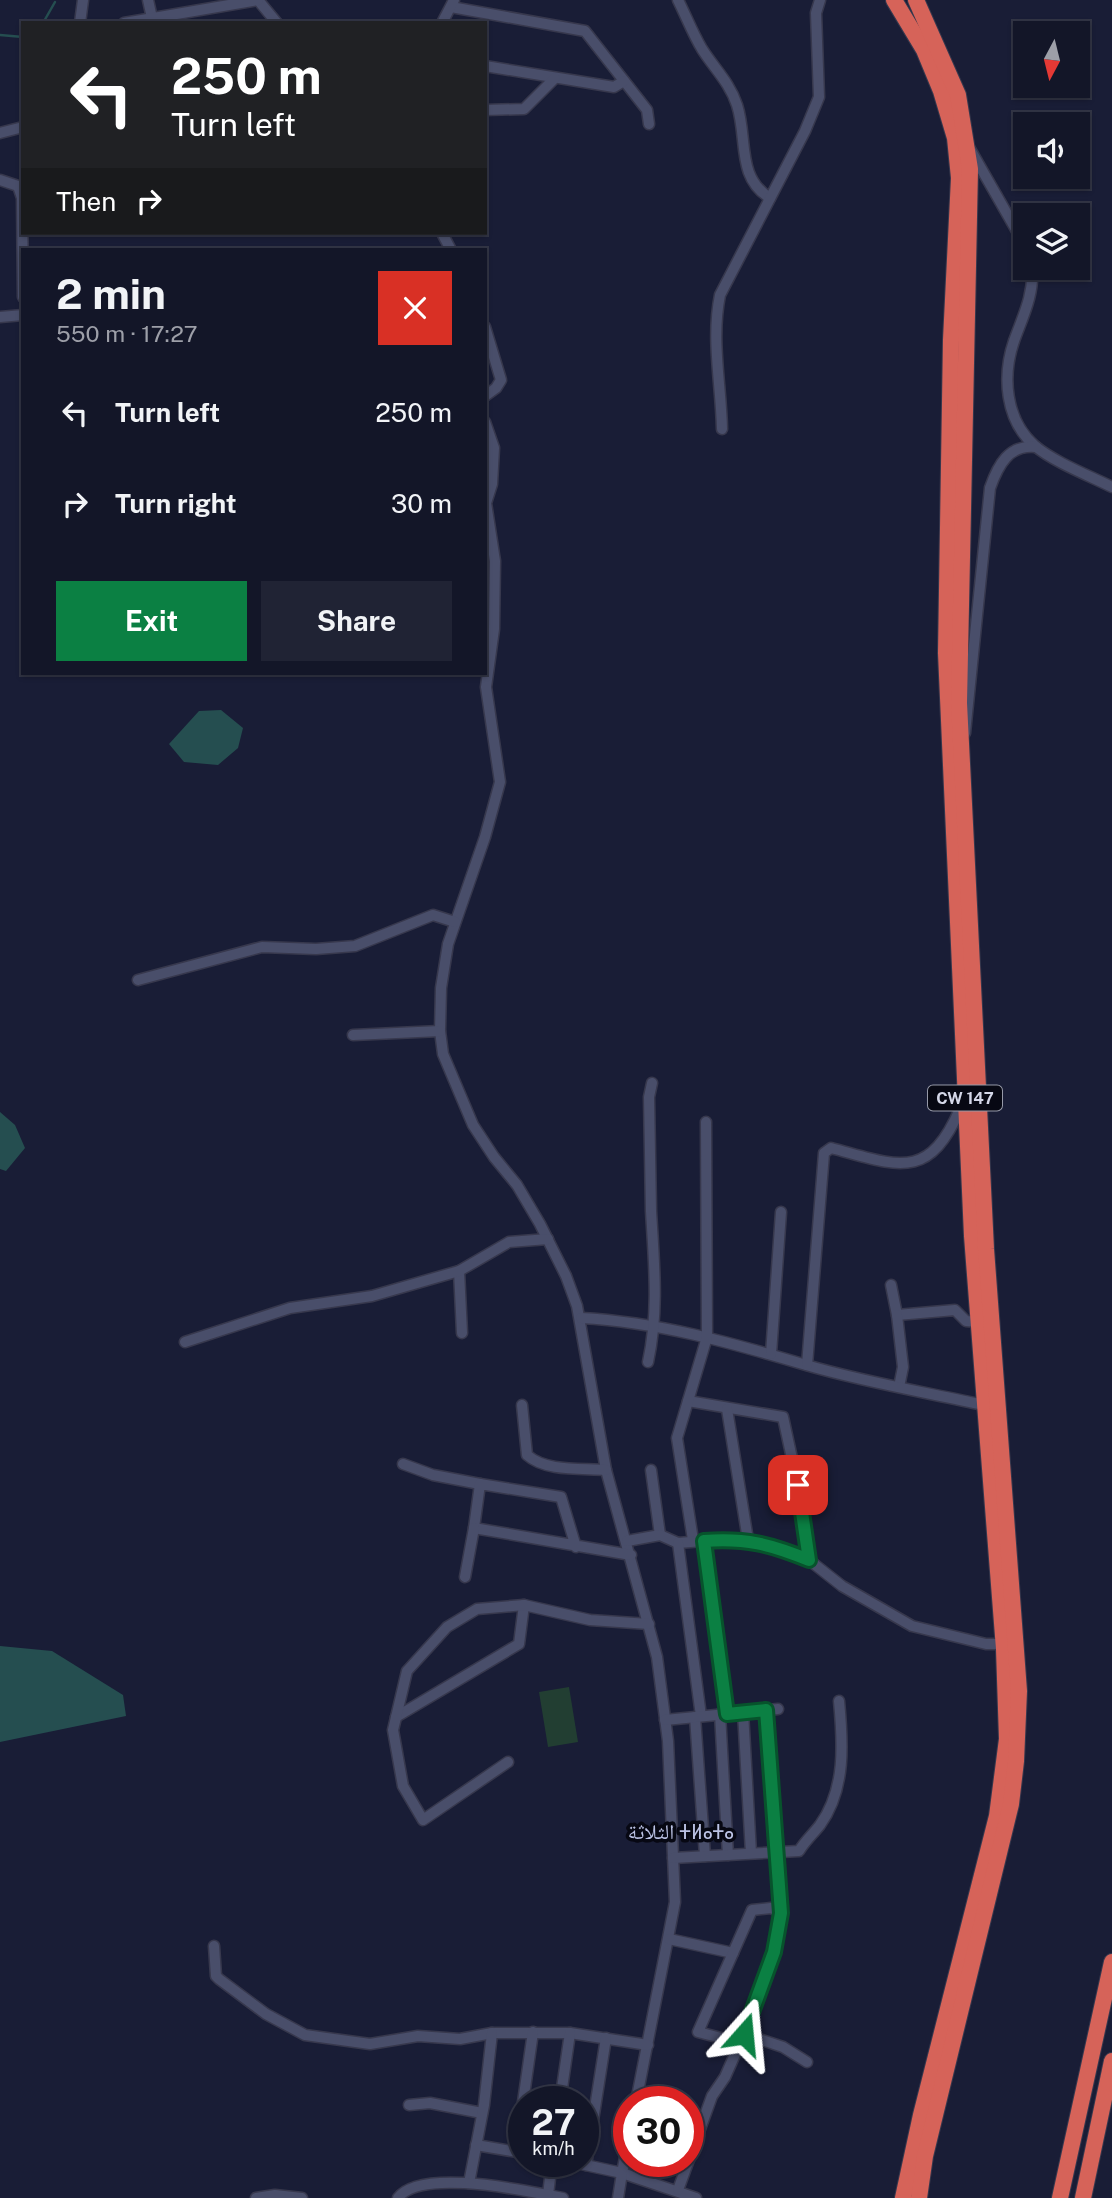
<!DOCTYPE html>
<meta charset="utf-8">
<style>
body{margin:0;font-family:"Public Sans","Noto Naskh Arabic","Noto Sans Tifinagh",sans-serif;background:#202334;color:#f1f3f6;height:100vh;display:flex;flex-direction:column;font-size:26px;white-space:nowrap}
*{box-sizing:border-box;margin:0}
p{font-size:23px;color:#9d9fa8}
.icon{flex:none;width:38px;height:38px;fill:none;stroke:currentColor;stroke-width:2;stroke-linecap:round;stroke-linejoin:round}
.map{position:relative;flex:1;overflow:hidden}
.panel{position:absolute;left:21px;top:248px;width:466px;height:427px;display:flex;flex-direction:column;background:#131628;border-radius:0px;box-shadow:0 2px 5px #0004,0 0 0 2px #323545}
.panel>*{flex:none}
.top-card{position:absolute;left:21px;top:21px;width:466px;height:214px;border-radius:0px;box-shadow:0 2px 5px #0004,0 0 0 2px #323545;background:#202124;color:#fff;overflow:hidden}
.needle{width:46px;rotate:187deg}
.controls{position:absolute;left:1013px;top:21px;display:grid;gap:14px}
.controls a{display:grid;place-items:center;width:77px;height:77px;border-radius:0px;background:#131628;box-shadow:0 2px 5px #0004,0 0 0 2px #323545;font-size:35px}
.speed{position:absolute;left:508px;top:2086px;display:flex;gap:14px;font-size:35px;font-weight:700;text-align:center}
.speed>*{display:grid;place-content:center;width:91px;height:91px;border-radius:50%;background:#131628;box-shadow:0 2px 5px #0004,0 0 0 2px #323545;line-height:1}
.speed small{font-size:18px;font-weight:400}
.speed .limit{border:10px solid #d22;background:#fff;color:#111}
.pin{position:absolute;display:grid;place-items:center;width:60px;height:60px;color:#fff;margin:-30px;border-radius:14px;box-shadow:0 4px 10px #0006}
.me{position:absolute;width:77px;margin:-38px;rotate:18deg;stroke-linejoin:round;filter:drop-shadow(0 0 5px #0008)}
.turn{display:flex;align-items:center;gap:24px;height:147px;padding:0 35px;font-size:32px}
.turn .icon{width:91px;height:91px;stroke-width:2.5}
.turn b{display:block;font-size:49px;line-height:60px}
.then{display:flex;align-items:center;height:66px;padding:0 35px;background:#0003;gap:14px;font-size:26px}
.round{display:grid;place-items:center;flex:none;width:74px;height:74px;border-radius:0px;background:#202334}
.overview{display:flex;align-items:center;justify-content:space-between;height:119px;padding:0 35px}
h1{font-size:42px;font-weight:700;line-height:52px}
.primary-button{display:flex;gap:14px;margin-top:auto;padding:14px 35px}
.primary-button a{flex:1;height:80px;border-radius:0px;background:#0b8043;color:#fff;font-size:28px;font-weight:700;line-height:80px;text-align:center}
.primary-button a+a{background:#202334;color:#f1f3f6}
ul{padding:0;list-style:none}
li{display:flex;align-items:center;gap:21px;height:91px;padding:0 35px}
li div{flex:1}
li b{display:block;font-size:26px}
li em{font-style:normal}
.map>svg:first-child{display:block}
.green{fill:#223e32}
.water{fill:#254e50}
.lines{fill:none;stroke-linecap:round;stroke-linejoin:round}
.stream{stroke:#254e50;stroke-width:2.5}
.minor-casing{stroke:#37384d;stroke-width:13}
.highway-casing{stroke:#37384d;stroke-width:18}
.minor{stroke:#494e6a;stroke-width:10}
.highway{stroke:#d66359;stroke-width:16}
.route-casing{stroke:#07532c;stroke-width:18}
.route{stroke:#0b8043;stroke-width:12}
.labels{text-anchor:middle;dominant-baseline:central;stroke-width:7;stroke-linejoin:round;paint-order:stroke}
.shield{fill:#070813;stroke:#9699a8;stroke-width:2}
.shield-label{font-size:16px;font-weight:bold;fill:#d4d7e8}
.quarter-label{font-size:21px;fill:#bbc2e4;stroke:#070813}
</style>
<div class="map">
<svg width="1112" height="2198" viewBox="0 0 1112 2198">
<rect width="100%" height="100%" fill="#191d36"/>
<!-- green -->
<path class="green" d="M569,1687l9,55 -30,5 -9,-55z"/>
<!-- water -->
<g class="water">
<path d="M221,710l22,18 -5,20 -20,17 -34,-3 -15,-18 30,-33z"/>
<path d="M0,1112l15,13 10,23 -19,23 -6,-2z"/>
<path d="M0,1646l52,5 71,44 3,21 -126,26z"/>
</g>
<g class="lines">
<!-- stream -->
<g class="stream">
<path d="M43,23l12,-21"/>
<path d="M0,35l23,2"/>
</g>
<!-- minor casing -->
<g class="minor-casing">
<g id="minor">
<path d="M148,0l4,18"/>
<path d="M258,0l19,23"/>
<path d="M678,0c8,16 15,34 24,49 12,19 28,34 35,56 11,34 -1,72 33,93"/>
<path d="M451,7l134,24 62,79 2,14"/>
<path d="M80,23l3,-23"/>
<path d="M124,23l134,-23"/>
<path d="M442,23l12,-23"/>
<path d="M485,66l129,21 10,-6"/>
<path d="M485,110l39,-1 31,-31"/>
<path d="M0,133l23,-6"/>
<path d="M970,149l56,98"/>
<path d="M0,180l18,6 4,12 1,99"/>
<path d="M442,233l9,17"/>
<path d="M1032,268c2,27 -9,48 -18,73 -12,35 -9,79 21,105 19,16 55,30 77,41"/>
<path d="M0,317l23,-2"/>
<path d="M485,327l16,53 -5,8 -11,8"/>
<path d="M485,422l9,26 -2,36 -6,19 9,58 -1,68 -8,58 14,95 -15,55 -37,107 -7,44 -1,43 3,23 30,71 21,32 23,28 23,39 26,52 11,30 29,164 51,187 11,84 7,161 -39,200"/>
<path d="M722,429c-1,-45 -11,-90 -2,-134l85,-164 14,-34 -3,-84 4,-13"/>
<path d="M965,733l25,-245c8,-23 19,-44 46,-41"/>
<path d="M138,980l124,-33 54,2 39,-3 78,-31 22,7"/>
<path d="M353,1035l87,-4"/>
<path d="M459,1271l3,62"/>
<path d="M891,1285l6,30 58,-5 11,11 12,1"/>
<path d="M897,1315l6,52 -4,20"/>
<path d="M581,1318c77,4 151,25 225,47 58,17 118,27 178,40"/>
<path d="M185,1342l105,-34 82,-12 87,-25 50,-29 39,-3"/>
<path d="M771,1354l10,-142"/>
<path d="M648,1362c11,-51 6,-99 3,-151 -1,-38 -1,-76 -2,-114l3,-14"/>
<path d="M807,1365l17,-212 7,-5c65,17 97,35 129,-39l6,-2"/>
<path d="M688,1401l95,16 20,92 6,51"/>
<path d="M522,1405l5,50c19,17 55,13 79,15"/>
<path d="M727,1409l21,131"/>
<path d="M403,1464l30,11 47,9"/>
<path d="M651,1470l9,65"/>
<path d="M693,1540l-16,-102 30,-101 -1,-215"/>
<path d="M627,1541l33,-6 18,8 50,-4 44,6 37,15 33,26 70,40 74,18h17"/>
<path d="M704,1541l23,173"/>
<path d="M678,1543l23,173"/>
<path d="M576,1547l-15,-50 -81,-13 -6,44 157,27"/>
<path d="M465,1577l9,-49"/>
<path d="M743,1712l8,141"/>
<path d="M720,1714l8,141"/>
<path d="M396,1717l123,-73 5,-39"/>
<path d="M695,1717l10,139"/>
<path d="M665,1720l113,-11"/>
<path d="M508,1762l-85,58 -20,-34 -10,-56 14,-59 40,-44 30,-18 47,-4 66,15 59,4"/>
<path d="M673,1858l126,-7c6,-10 14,-17 21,-26 26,-36 23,-82 19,-124"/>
<path d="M669,1939l64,14"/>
<path d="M214,1946l2,30 3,3 47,35 39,21 65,9 48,-8 42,3 32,-6h78l78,12"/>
<path d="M744,2034l39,13 24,15"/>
<path d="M740,2043l-42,-11 54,-122 19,-2 10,5"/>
<path d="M560,2102l10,-69"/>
<path d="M409,2105l21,-2 52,10"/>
<path d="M628,2142l-6,31 74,25"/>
<path d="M476,2145l47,8"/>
<path d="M516,2151l17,-119"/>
<path d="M552,2161l-4,34 15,3"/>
<path d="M567,2161l55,12 -4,25"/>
<path d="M586,2165l20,-127"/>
<path d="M469,2183l15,-78 8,-72"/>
<path d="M678,2190l34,-94 13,-19 19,-43 30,-82 7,-39 -15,-203"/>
<path d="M256,2198l19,-3 27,3"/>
<path d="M398,2198c21,-29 118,-9 150,-3"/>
</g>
</g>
<!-- highway casing -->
<g class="highway-casing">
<g id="highway">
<path d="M894,0l30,50 17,41 14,47 4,40 -8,162 -5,313 26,583 32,413 3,90 -10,77 -76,299 -18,83"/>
<path d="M916,0l42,95 12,74 -11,534 27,546 33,442 -3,70 -5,43 -86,352 -6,42"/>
<path d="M1060,2198l52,-236"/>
<path d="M1083,2198l29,-137"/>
</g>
</g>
<!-- minor -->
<use href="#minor" class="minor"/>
<!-- highway -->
<use href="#highway" class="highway"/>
</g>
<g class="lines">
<!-- route casing -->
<g class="route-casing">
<path id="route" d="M744,2034l30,-82 7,-39 -15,-203 -39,4 -23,-173c42,-3 66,3 105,19l-11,-75"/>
</g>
<!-- route -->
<use href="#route" class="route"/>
</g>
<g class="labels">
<!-- shield labels -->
<rect class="shield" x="928" y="1085.5" width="74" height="25" rx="5"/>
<g class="shield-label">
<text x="965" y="1098">CW 147</text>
</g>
<!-- quarter labels -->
<g class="quarter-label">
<text x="681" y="1831">الثلاثة ⵜⵍⴰⵜⴰ</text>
</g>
</g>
</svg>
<div class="controls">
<a><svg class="needle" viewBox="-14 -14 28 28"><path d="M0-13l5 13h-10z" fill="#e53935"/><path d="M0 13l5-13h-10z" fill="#9d9fa8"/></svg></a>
<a><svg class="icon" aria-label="sound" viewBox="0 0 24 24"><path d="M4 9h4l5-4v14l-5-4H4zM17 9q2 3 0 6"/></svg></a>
<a><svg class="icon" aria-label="layers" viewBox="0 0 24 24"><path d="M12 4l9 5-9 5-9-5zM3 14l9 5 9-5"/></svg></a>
</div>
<div class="speed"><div>27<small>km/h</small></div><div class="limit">30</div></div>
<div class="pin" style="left:798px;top:1485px;background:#d93025"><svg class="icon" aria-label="arrive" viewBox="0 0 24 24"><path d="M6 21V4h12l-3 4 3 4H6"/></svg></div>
<svg class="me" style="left:744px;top:2034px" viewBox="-20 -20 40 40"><path d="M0-17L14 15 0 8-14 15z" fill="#0b8043" stroke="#fff" stroke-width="4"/></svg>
<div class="top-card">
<div class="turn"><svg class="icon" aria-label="left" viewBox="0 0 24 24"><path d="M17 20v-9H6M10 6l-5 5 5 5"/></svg><div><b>250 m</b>Turn left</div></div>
<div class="then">Then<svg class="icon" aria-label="right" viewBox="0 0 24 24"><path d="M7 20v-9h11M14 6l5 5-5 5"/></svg></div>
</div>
<section class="panel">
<div class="overview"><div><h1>2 min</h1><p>550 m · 17:27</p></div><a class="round" style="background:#d93025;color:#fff"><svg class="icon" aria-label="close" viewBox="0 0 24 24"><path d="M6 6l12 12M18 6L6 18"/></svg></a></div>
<ul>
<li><svg class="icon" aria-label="left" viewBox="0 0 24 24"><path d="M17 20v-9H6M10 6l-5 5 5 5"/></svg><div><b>Turn left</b></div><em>250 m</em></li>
<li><svg class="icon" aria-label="right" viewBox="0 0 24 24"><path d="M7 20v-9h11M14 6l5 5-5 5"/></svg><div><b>Turn right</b></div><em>30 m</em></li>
</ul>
<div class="primary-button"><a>Exit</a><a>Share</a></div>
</section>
</div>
